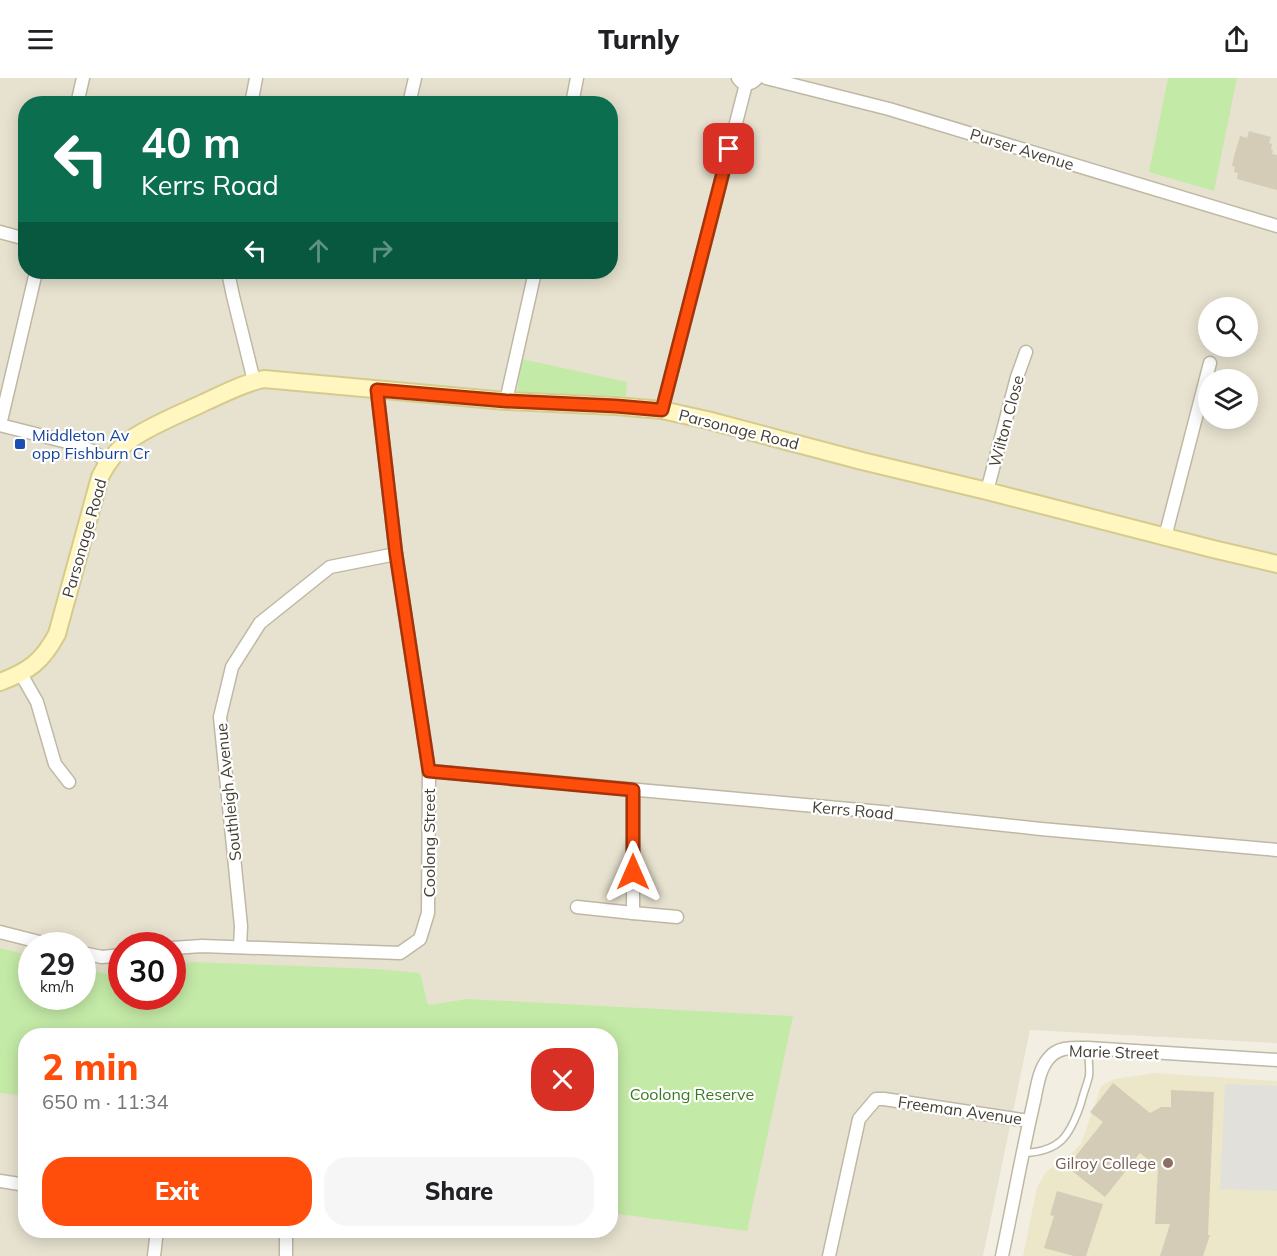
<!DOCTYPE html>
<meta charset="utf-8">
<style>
body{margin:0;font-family:Mulish,sans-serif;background:#f6f6f6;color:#202124;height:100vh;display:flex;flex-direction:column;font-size:22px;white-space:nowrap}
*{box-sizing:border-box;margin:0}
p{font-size:20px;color:#757577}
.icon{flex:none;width:33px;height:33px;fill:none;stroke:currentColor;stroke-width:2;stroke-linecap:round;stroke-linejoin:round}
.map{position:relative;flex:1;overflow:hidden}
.sheet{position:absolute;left:18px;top:950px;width:600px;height:210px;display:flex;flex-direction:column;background:#fff;border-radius:24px;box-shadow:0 3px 15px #0003}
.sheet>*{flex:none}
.top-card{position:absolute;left:18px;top:18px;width:600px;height:183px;border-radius:24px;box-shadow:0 3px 15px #0003;background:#0b6e4f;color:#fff;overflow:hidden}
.controls{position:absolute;left:1198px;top:219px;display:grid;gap:12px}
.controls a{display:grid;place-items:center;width:60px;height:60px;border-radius:50%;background:#fff;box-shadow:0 3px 15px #0003;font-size:30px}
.speed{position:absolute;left:18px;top:854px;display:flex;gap:12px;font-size:30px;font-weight:700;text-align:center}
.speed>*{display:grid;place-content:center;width:78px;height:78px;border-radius:50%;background:#fff;box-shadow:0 3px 15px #0003;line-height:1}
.speed small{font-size:15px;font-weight:400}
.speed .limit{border:9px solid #d22;background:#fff;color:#111}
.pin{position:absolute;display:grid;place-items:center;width:51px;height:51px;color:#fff;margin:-26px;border-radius:12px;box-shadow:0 3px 9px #0006}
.me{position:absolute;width:66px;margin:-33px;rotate:0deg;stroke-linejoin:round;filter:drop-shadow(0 0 4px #0008)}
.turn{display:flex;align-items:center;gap:21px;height:126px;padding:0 24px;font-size:27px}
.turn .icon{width:78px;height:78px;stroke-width:2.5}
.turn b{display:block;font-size:42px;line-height:51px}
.lanes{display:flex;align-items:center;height:57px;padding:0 24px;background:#0003;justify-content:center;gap:30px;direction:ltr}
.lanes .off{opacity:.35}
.round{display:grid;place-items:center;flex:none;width:63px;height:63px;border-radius:24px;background:#f6f6f6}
.head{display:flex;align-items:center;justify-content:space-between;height:102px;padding:0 24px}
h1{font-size:36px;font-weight:800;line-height:45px;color:#ff4e0c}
.primary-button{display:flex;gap:12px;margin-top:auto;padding:12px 24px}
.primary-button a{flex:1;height:69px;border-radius:24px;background:#ff4e0c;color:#fff;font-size:24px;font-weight:800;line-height:69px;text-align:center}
.primary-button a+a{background:#f6f6f6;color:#202124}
header{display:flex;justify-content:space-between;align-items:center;height:78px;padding:0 24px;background:#fff;font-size:27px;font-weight:800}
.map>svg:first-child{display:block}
.residential{fill:#e7e2cf;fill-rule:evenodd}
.education{fill:#ede7ca}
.green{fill:#c4eaa7}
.parking{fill:#e2e0db}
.building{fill:#d4ccb6}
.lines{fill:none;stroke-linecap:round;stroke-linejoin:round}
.lane-casing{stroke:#beb8a4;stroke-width:9}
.street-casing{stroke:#beb8a4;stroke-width:15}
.secondary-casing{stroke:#d5cb8e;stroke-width:20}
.lane{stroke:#fff;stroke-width:6}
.street{stroke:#fff;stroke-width:12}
.secondary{stroke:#fff7bf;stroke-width:16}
.route-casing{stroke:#a63308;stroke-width:15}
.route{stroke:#ff4e0c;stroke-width:10}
.transit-dot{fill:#1a4fb4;stroke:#fff;stroke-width:2}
.education-dot{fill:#8d6e63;stroke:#fff;stroke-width:2}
.labels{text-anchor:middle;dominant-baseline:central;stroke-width:4.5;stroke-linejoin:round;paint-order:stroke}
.street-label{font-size:16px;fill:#443f32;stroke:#fff}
.transit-label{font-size:16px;fill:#164399;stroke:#fff;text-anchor:start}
.park-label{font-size:16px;fill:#397822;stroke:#fff}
.education-label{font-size:16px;fill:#785e54;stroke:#fff;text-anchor:end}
</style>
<header><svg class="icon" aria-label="menu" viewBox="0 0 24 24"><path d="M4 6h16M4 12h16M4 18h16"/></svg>Turnly<svg class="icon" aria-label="share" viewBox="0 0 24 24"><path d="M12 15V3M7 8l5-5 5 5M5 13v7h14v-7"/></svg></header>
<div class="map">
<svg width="1277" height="1178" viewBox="0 0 1277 1178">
<rect width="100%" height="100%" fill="#f2efe2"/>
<!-- residential -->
<path class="residential" d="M0,0h1277v965l-247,-13 -47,226h-983zM26,26h584v168h-584zM1209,230h39v38h-39zM1209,302h39v38h-39zM32,867h50v51h-50zM122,867h50v51h-50zM26,957h584v195h-584z"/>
<!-- education -->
<path class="education" d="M1154,995l123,8v175h-254l14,-69 9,-15 25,-18 10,-10 20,-58 13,-7z"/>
<!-- green -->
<g class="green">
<path d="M1168,0h69l-23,113 -65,-19z"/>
<path d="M522,281l105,23 -1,14 -109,-4z"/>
<path d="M0,870l31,8 1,40h50l1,-28 23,6 15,-2 1,24h50l1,-31 21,-3 181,7 45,4 8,32 40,-6 325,17 -46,215 -136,-18 -1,-178h-584l-1,61 -25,-3z"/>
</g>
<!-- parking -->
<path class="parking" d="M1225,1006l52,2v105l-57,-2z"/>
<!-- building -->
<g class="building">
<path d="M1249,53l22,6 -2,6 3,1 -1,6h2l-1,4 5,1v35l-40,-11 1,-6 -4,-1 1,-5 -3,-1 2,-10 6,-20 7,2z"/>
<path d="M1113,1005l37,30 11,-6h10v-17l43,2 -6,143h2l-7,21h-43l10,-32h-15l3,-56 -18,-15 -35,44 -38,-30 36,-45 -13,-10z"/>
<path d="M1057,1113l46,13 -17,52h-12l-30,-8 10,-32 -4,-1z"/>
</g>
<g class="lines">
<!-- lane casing -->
<g class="lane-casing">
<path id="lane" d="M1023,1075c37,-1 47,-17 58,-50 2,-9 6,-18 8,-27 1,-9 -1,-19 -1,-28"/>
</g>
<!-- street casing -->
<g class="street-casing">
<g id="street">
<path d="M738,0c5,8 13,7 19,0"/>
<path d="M766,0l123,31 388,117"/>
<path d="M77,26l6,-26"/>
<path d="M251,26l5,-26"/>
<path d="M409,26l6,-26"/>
<path d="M572,26l5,-26"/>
<path d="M0,154l26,7"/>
<path d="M228,194l5,24 21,85"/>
<path d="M506,323l29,-129"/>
<path d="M662,332l84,-326"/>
<path d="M0,347l36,-153"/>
<path d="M0,347l79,20 13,6 15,10"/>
<path d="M987,413l30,-114 9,-25"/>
<path d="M1165,459l45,-174"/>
<path d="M21,596l16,28 18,62 14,18"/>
<path d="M429,693l453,41 159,17 236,21"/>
<path d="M577,829l56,6v-123"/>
<path d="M633,835l44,4"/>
<path d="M0,854l51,13"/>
<path d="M240,869l1,-21 -21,-209 12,-50 28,-44 70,-56 66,-13"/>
<path d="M172,870l30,-2 198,7 20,-14 8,-26 1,-142 -33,-217 -19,-164"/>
<path d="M82,875l20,4 20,-2"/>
<path d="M0,1103l26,4"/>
<path d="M286,1152v26"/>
<path d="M154,1178l3,-26"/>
<path d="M829,1178l30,-137 17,-20h8l145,22"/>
<path d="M1002,1178c11,-52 20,-103 32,-155 3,-14 5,-32 15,-43 10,-12 25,-10 39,-10l189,12"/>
</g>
</g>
<!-- secondary casing -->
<g class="secondary-casing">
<path id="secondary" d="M0,604c29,-11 42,-20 57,-48l43,-157c8,-16 18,-29 33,-39 21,-14 47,-24 70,-35 20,-9 40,-20 61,-24l242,22 110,5 46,4 45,10 155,41 125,30 226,58 64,15"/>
</g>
<!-- lane -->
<use href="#lane" class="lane"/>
<!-- street -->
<use href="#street" class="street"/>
<!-- secondary -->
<use href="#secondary" class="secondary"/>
</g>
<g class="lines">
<!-- route casing -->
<g class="route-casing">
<path id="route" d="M633,794v-82l-204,-19 -33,-217 -19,-164 129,11 110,5 46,4 67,-261"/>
</g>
<!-- route -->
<use href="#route" class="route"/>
</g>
<!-- markers -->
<rect class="transit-dot" x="14" y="360" width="12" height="12" rx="3"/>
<circle class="education-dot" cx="1168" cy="1085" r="6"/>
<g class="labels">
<!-- street labels -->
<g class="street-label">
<text transform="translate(1022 71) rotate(17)">Purser Avenue</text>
<text transform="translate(1006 343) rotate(-75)">Wilton Close</text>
<text transform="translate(739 351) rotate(14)">Parsonage Road</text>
<text transform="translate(84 460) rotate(-74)">Parsonage Road</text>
<text transform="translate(228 714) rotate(-96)">Southleigh Avenue</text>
<text transform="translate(853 732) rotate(5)">Kerrs Road</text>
<text transform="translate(429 765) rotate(-90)">Coolong Street</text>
<text transform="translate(1114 974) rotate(2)">Marie Street</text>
<text transform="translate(960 1032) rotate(8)">Freeman Avenue</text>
</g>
<!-- transit labels -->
<g class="transit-label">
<text x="32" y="357">Middleton Av<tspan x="32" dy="18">opp Fishburn Cr</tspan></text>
</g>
<!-- park labels -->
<g class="park-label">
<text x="692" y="1016">Coolong Reserve</text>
</g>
<!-- education labels -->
<g class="education-label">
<text x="1156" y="1085">Gilroy College</text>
</g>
</g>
</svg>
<div class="controls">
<a><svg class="icon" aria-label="search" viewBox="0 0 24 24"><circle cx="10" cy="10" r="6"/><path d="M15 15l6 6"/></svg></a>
<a><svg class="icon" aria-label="layers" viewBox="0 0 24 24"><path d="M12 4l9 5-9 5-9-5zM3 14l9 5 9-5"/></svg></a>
</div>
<div class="speed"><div>29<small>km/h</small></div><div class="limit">30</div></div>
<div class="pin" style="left:729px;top:71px;background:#d93025"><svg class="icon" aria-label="arrive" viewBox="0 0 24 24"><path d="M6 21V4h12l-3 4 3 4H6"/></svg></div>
<svg class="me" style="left:633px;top:794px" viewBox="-20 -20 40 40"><path d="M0-17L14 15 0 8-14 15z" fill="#ff4e0c" stroke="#fff" stroke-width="4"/></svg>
<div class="top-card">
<div class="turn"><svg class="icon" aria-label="left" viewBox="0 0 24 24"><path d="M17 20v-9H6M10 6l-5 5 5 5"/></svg><div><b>40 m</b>Kerrs Road</div></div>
<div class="lanes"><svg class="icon" aria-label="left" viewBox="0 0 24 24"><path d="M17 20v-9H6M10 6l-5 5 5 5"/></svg><svg class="icon off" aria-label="ahead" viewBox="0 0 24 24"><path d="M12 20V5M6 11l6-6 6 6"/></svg><svg class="icon off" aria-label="right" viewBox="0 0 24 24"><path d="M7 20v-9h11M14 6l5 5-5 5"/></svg></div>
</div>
<section class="sheet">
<div class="head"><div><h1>2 min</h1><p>650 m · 11:34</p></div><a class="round" style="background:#d93025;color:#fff"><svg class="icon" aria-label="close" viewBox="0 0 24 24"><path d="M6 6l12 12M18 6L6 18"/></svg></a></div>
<div class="primary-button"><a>Exit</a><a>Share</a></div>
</section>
</div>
